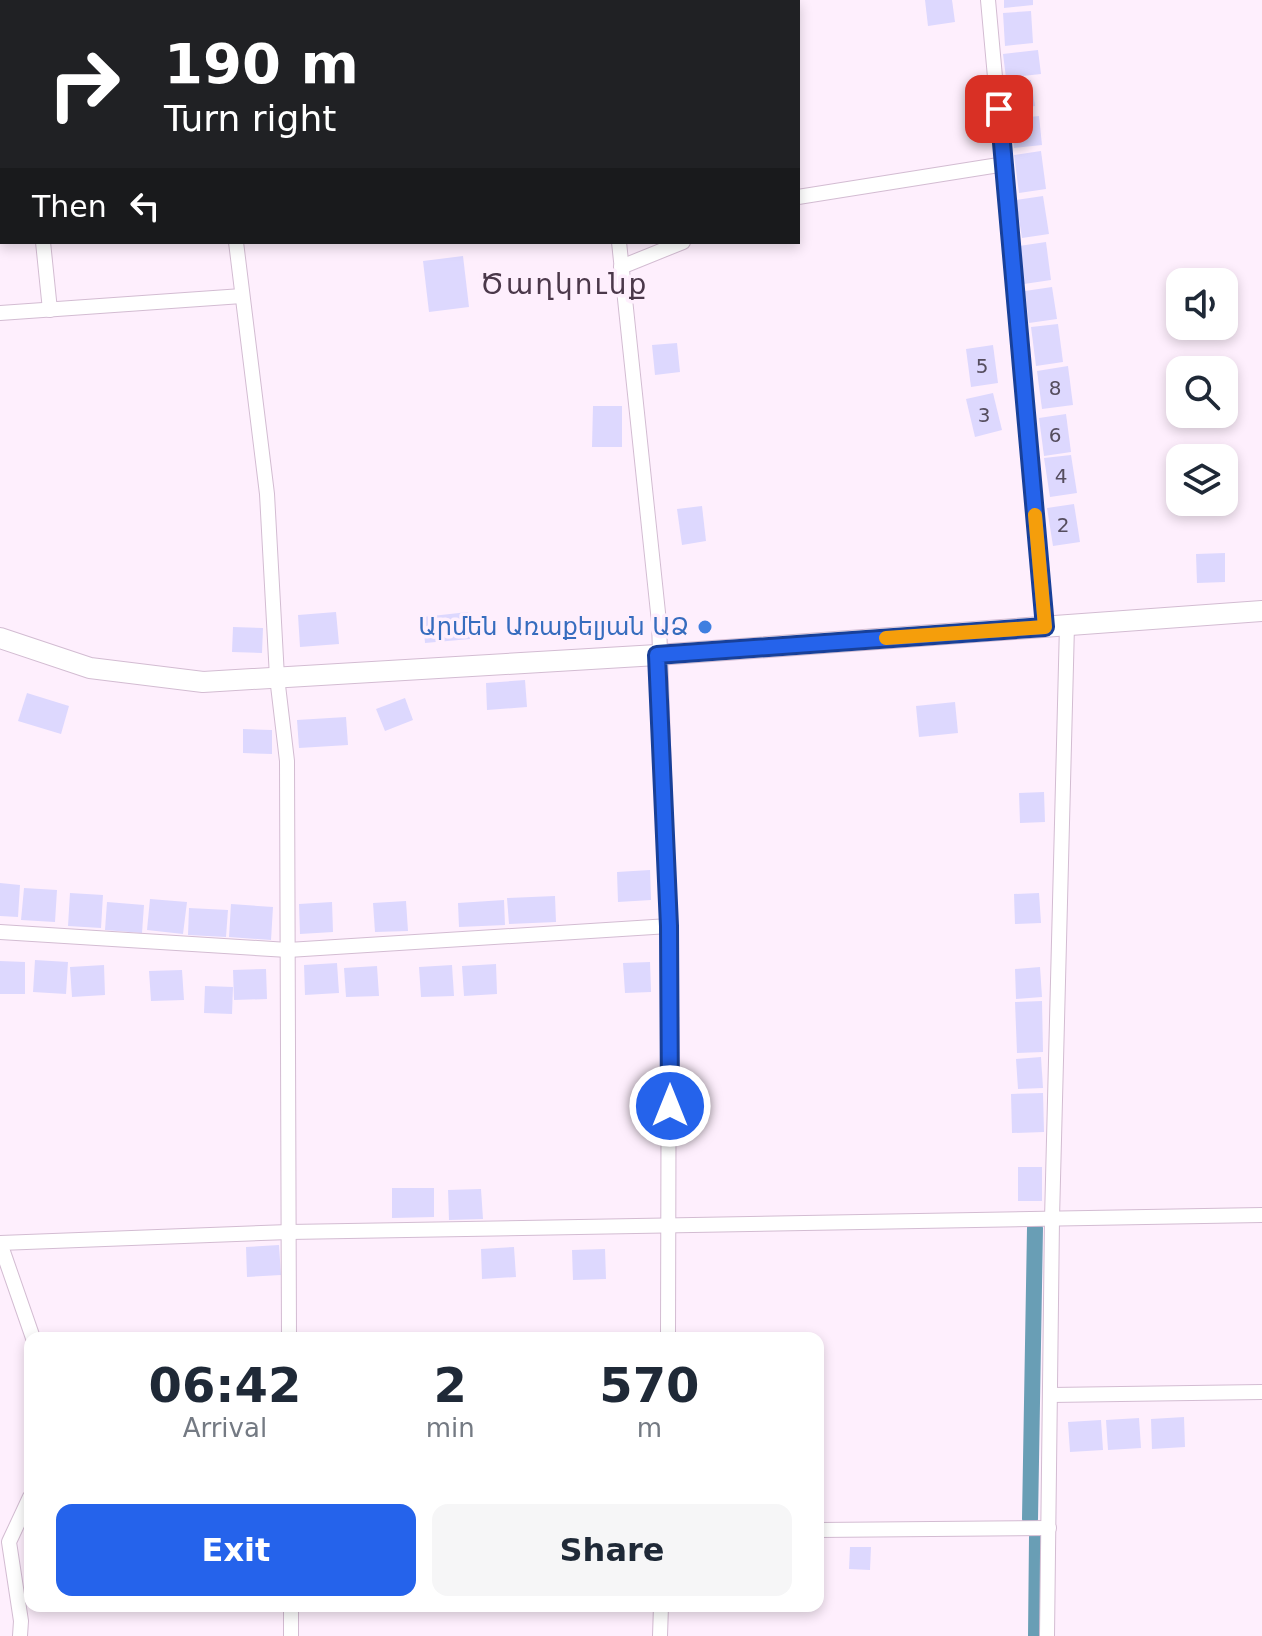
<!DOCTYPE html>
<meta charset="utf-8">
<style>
body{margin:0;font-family:"DejaVu Sans","Noto Sans Armenian",sans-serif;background:#f6f6f7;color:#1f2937;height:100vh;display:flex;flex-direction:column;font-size:30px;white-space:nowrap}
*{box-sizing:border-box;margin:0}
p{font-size:26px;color:#747a83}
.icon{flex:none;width:44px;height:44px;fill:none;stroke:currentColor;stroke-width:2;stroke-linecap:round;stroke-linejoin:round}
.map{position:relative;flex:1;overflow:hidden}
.sheet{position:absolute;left:24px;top:1332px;width:800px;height:280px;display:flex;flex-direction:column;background:#fff;border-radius:16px;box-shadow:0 4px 12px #0003}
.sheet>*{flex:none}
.top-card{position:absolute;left:0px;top:0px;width:800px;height:244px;box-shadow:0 4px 12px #0003;background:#202124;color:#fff;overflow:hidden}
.buttons{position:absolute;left:1166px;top:268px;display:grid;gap:16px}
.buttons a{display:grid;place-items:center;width:72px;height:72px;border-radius:16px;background:#fff;box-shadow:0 4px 12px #0003;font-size:40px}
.pin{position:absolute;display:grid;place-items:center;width:68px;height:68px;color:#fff;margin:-34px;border-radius:16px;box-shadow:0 4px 12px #0006}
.me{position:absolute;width:88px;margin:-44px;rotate:0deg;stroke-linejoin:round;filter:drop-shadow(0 0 6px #0008)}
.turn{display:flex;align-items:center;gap:28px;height:168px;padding:0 32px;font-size:36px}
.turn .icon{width:104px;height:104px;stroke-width:2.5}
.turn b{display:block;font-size:56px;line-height:68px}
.then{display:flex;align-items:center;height:76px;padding:0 32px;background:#0003;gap:16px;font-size:30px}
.eta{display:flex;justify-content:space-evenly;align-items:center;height:136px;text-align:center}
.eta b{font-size:48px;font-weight:700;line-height:56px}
.action{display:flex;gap:16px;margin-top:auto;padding:16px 32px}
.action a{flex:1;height:92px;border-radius:16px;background:#2563eb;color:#fff;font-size:32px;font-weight:700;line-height:92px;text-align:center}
.action a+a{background:#f6f6f7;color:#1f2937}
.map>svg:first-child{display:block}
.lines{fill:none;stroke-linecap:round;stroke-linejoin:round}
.canal{stroke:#699eb5;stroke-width:16}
.building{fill:#ddd8fe}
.street-casing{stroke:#d3bcd2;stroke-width:16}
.secondary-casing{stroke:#d3bcd2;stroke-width:22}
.street{stroke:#fff;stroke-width:14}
.secondary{stroke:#fff;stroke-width:20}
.route-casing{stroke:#184099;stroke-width:20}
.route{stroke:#2563eb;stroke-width:14}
.slow{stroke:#f59e0b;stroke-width:14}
.shop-dot{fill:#3f7fe0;stroke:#feeffd;stroke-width:3}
.labels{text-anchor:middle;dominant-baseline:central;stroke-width:7;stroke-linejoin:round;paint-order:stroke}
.number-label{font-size:20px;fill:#554d5e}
.shop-label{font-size:24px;fill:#366cbe;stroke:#feeffd;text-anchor:end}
.quarter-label{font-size:28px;letter-spacing:2px;fill:#4b384a;stroke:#feeffd}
</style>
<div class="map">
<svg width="1262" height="1636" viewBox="0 0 1262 1636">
<rect width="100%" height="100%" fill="#feeffd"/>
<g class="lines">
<!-- canal -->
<g class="canal">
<path d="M1030,1519l5,-291"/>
<path d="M1036,1636l1,-99"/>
</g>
</g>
<!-- building -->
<g class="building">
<path d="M925,0h27l3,22 -27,4z"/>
<path d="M1004,0h29v5l-29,3z"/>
<path d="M1031,11l2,32 -28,3 -2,-33z"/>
<path d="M1038,50l3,24 -35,4 -3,-24z"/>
<path d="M1031,80l4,26 -24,4 -4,-26z"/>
<path d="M1039,116l3,29 -28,3 -3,-29z"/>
<path d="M1041,151l5,38 -27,4 -5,-38z"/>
<path d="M1043,196l6,38 -27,4 -6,-38z"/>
<path d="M1046,242l5,38 -27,4 -5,-38z"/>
<path d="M463,256l6,51 -40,5 -6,-51z"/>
<path d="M1052,287l5,32 -28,4 -4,-32z"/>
<path d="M1058,324l5,38 -27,4 -5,-39z"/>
<path d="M677,343l3,29 -25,3 -3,-30z"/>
<path d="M993,345l5,38 -27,4 -5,-38z"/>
<path d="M1068,366l5,39 -31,4 -5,-38z"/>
<path d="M993,393l9,37 -27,7 -9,-38z"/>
<path d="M593,406h29v41h-30z"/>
<path d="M1066,414l5,38 -27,4 -5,-38z"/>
<path d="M1071,455l6,38 -27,4 -6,-39z"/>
<path d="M1074,504l6,38 -27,4 -6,-38z"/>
<path d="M702,506l4,35 -24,4 -5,-36z"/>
<path d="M1225,553v29l-28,1 -1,-29z"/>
<path d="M336,612l3,32 -39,3 -2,-32z"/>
<path d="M468,612l2,27 -45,4 -2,-26z"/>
<path d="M233,627l30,1 -1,25 -30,-1z"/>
<path d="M525,680l2,27 -40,3 -1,-27z"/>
<path d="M27,693l42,13 -8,28 -43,-13z"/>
<path d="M405,698l8,22 -28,11 -9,-22z"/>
<path d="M955,702l3,31 -39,4 -3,-31z"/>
<path d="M346,717l2,28 -49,3 -2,-28z"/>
<path d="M243,729l29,1v24l-29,-1z"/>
<path d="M1044,792l1,30 -25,1 -1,-30z"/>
<path d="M650,870l1,30 -33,2 -1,-30z"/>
<path d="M0,883l20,2 -2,32 -18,-1z"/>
<path d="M24,888l33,2 -2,32 -34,-2z"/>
<path d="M70,893l33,2 -2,33 -33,-2z"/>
<path d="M1039,893l2,30 -26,1 -1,-30z"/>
<path d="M555,896l1,26 -47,2 -2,-26z"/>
<path d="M150,899l37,3 -4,32 -36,-4z"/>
<path d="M504,900l1,25 -46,2 -1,-24z"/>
<path d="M406,901l2,30 -33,1 -2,-29z"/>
<path d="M107,902l37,3 -2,28 -37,-3z"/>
<path d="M332,902l1,30 -33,2 -1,-30z"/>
<path d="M231,904l42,3 -2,33 -42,-3z"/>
<path d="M189,908l39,2 -2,27 -38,-2z"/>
<path d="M35,960l33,2 -2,32 -33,-2z"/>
<path d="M0,961l25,1v32h-25z"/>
<path d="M650,962l1,30 -26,1 -2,-30z"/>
<path d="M337,963l2,30 -34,2 -1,-30z"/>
<path d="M496,964l1,30 -33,2 -2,-30z"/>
<path d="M104,965l1,30 -33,2 -2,-30z"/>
<path d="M452,965l2,31 -33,1 -2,-30z"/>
<path d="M377,966l2,30 -33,1 -2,-29z"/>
<path d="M1040,967l2,30 -26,2 -1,-30z"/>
<path d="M266,969l1,30 -33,1 -1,-30z"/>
<path d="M182,970l2,30 -33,1 -2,-30z"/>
<path d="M205,986l28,1 -1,27 -28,-1z"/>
<path d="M1042,1001l1,51 -26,1 -2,-51z"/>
<path d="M1041,1057l2,31 -25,1 -2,-30z"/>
<path d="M1043,1093l1,39 -32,1 -1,-39z"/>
<rect x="1018" y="1167" width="24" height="34"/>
<path d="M392,1188h42v29l-42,1z"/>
<path d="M481,1189l2,30 -34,1 -1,-30z"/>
<path d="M279,1245l2,30 -34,2 -1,-30z"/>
<path d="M514,1247l2,30 -34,2 -1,-30z"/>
<path d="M605,1249l1,30 -33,1 -1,-30z"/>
<path d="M1184,1417l1,30 -33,2 -1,-30z"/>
<path d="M1139,1418l2,30 -33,2 -2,-30z"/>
<path d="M1101,1420l2,30 -33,2 -2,-30z"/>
<path d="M850,1547h21l-1,23 -21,-1z"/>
</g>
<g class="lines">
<!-- street casing -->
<g class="street-casing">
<g id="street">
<path d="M18,0v2"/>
<path d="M210,0v2"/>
<path d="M597,0v2"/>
<path d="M988,0l57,627"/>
<path d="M798,197l207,-33"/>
<path d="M43,242l7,68"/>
<path d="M236,242l31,252 10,183 10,84 2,577"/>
<path d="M619,242l40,380 10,304 -1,412"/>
<path d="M621,267l62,-25"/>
<path d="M0,313l242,-17"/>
<path d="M0,932l288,18 381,-24"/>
<path d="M0,1243l289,-11 973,-17"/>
<path d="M0,1243l33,95"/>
<path d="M1051,1395l211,-3"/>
<path d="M818,1530l231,-2"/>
<path d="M291,1606v30"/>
<path d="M20,1636l1,-15 -12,-79 21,-45"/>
<path d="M660,1636l1,-30"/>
<path d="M1047,1636l5,-417 15,-594"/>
</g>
</g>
<!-- secondary casing -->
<g class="secondary-casing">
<path id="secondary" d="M0,638l90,30 113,14 454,-27 605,-44"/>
</g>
<!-- street -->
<use href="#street" class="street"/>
<!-- secondary -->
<use href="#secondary" class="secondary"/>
</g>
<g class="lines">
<!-- route casing -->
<g class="route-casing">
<path id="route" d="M670,1106l-1,-180 -12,-271 388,-28 -46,-518"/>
</g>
<!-- route -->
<use href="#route" class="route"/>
<!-- slow -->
<path class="slow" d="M886,638l159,-11 -10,-112"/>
</g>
<!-- markers -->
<circle class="shop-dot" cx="705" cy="627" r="8"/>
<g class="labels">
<!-- number labels -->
<g class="number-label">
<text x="982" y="366">5</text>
<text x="1055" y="388">8</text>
<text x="984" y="415">3</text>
<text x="1055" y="435">6</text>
<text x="1061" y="476">4</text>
<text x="1063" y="525">2</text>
</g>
<!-- shop labels -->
<g class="shop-label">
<text x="689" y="627">Արմեն Առաքելյան ԱՁ</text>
</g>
<!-- quarter labels -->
<g class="quarter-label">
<text x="564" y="284">Ծաղկունք</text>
</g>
</g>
</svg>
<div class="buttons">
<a><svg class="icon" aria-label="sound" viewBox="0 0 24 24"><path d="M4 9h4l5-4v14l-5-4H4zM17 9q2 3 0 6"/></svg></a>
<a><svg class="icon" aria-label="search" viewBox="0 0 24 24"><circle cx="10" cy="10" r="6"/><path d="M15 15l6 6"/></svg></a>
<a><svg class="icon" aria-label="layers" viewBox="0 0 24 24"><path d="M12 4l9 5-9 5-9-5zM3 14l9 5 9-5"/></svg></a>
</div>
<div class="pin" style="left:999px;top:109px;background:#d93025"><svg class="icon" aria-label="arrive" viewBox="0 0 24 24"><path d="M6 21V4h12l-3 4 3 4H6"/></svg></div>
<svg class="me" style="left:670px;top:1106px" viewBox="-20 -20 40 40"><circle r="17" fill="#2563eb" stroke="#fff" stroke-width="3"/><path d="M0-11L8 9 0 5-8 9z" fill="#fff"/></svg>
<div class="top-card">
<div class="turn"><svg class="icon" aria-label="right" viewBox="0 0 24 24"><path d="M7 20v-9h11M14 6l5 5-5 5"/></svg><div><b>190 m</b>Turn right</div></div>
<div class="then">Then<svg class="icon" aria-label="left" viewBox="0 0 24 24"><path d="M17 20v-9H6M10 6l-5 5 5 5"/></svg></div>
</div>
<section class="sheet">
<div class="eta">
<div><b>06:42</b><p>Arrival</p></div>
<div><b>2</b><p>min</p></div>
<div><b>570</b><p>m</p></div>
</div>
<div class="action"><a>Exit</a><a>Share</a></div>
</section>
</div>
